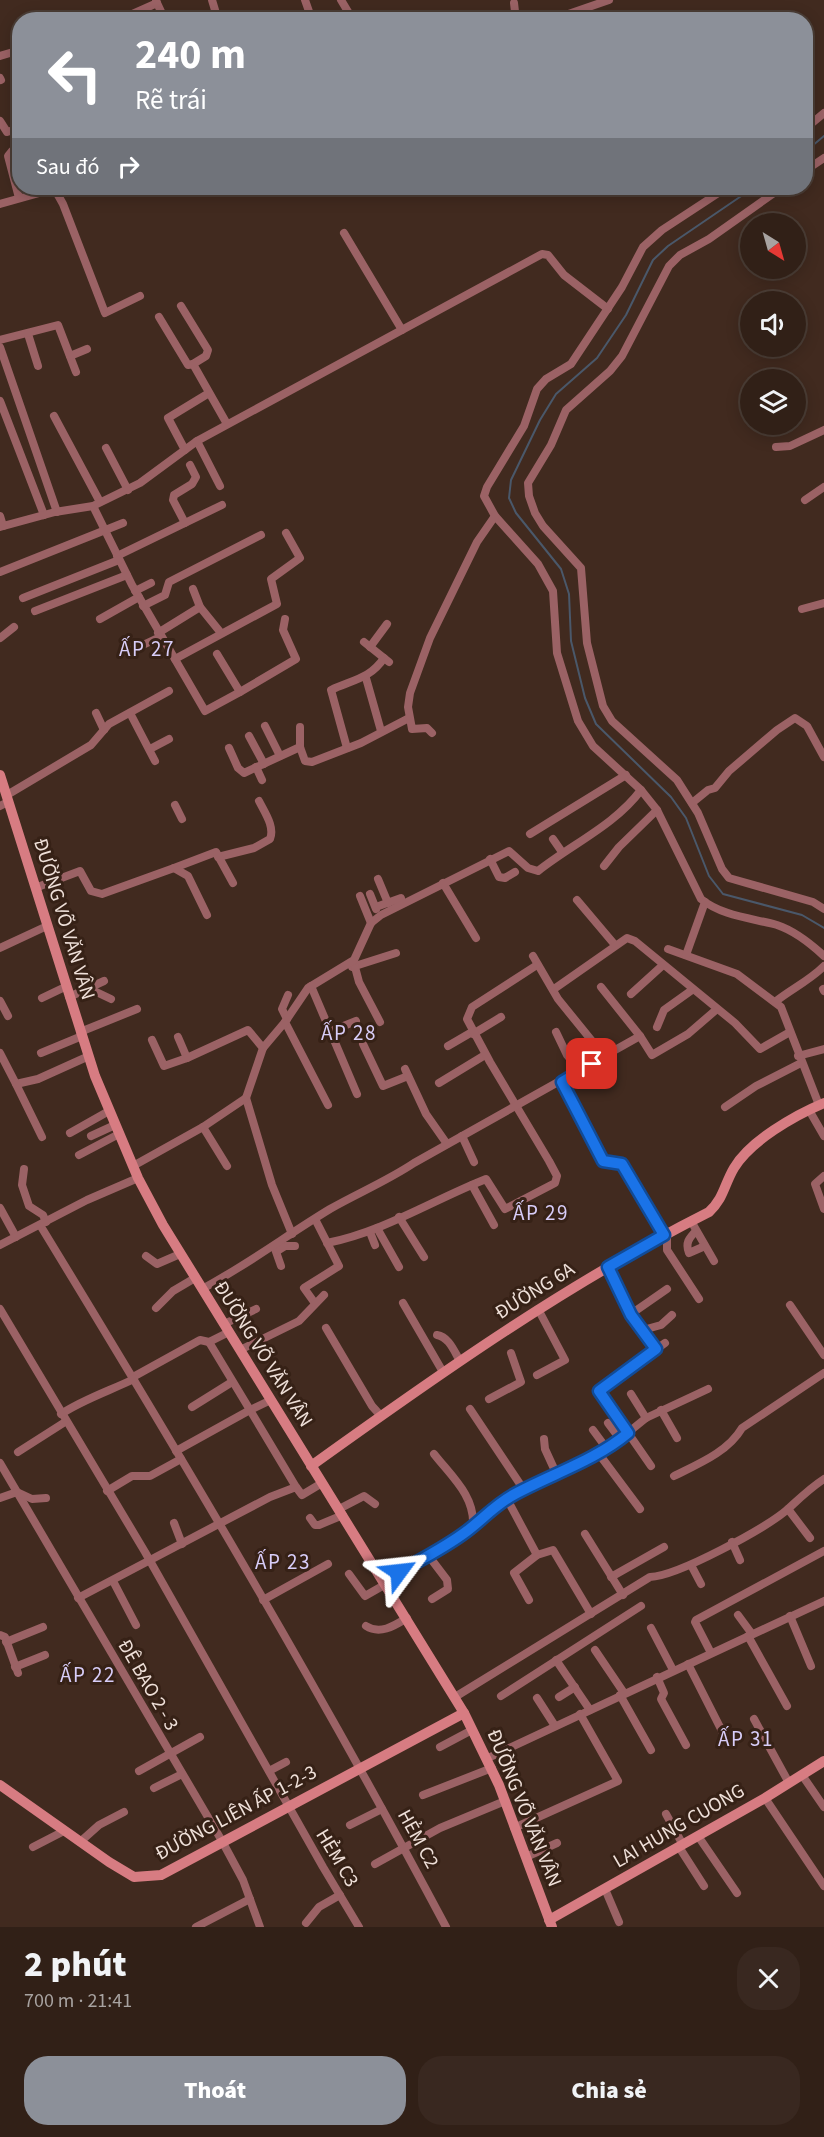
<!DOCTYPE html>
<html lang="vi">
<meta charset="utf-8">
<style>
body{margin:0;font-family:"Source Sans 3",sans-serif;background:#392820;color:#f1f3f6;height:100vh;display:flex;flex-direction:column;font-size:22px;white-space:nowrap}
*{box-sizing:border-box;margin:0}
p{font-size:20px;color:#a8a3a1}
.icon{flex:none;width:33px;height:33px;fill:none;stroke:currentColor;stroke-width:2;stroke-linecap:round;stroke-linejoin:round}
.map{position:relative;height:1927px;overflow:hidden}
.side{display:flex;flex-direction:column;background:#312017;flex:1}
.side>*{flex:none}
.top-card{position:absolute;left:12px;top:12px;width:801px;height:183px;border-radius:24px;box-shadow:0 3px 15px #0003,0 0 0 2px #4c3e36;background:#8c9099;color:#fff;overflow:hidden}
.needle{width:39px;rotate:143deg}
.fabs{position:absolute;left:740px;top:213px;display:grid;gap:12px}
.fabs a{display:grid;place-items:center;width:66px;height:66px;border-radius:50%;background:#312017;box-shadow:0 3px 15px #0003,0 0 0 2px #4c3e36;font-size:30px}
.pin{position:absolute;display:grid;place-items:center;width:51px;height:51px;color:#fff;margin:-26px;border-radius:12px;box-shadow:0 3px 9px #0006}
.me{position:absolute;width:66px;margin:-33px;rotate:60deg;stroke-linejoin:round;filter:drop-shadow(0 0 4px #0008)}
.turn{display:flex;align-items:center;gap:21px;height:126px;padding:0 24px;font-size:27px}
.turn .icon{width:78px;height:78px;stroke-width:2.5}
.turn b{display:block;font-size:42px;line-height:51px}
.then{display:flex;align-items:center;height:57px;padding:0 24px;background:#0003;gap:12px;font-size:22px}
.round{display:grid;place-items:center;flex:none;width:63px;height:63px;border-radius:24px;background:#392820}
.summary{display:flex;align-items:center;justify-content:space-between;height:102px;padding:0 24px}
h1{font-size:36px;font-weight:800;line-height:45px}
.cta{display:flex;gap:12px;margin-top:auto;padding:12px 24px}
.cta a{flex:1;height:69px;border-radius:24px;background:#8c9099;color:#fff;font-size:24px;font-weight:800;line-height:69px;text-align:center}
.cta a+a{background:#392820;color:#f1f3f6}
.map>svg:first-child{display:block}
.lines{fill:none;stroke-linecap:round;stroke-linejoin:round}
.stream{stroke:#4a586a;stroke-width:2}
.street{stroke:#9b6265;stroke-width:8}
.secondary{stroke:#d77c82;stroke-width:10}
.route-casing{stroke:#114b97;stroke-width:15}
.route{stroke:#1a73e8;stroke-width:10}
.labels{text-anchor:middle;dominant-baseline:central;stroke-width:6;stroke-linejoin:round;paint-order:stroke}
.street-label{font-size:20px;fill:#efe0d9;stroke:#362116}
.neighbourhood-label{font-size:21px;letter-spacing:1.5px;fill:#d8cdf8;stroke:#362116}
</style>
<div class="map">
<svg width="824" height="1927" viewBox="0 0 824 1927">
<rect width="100%" height="100%" fill="#412a1f"/>
<g class="lines">
<!-- stream -->
<g class="stream">
<path d="M806,151l18,-15"/>
<path d="M753,188l-85,58 -15,14 -27,55 -29,43 -41,36 -16,26 -29,60 -2,18 7,15 45,56 8,25 2,47 14,57 11,26 75,73 15,21 23,58 14,18 79,21 22,13"/>
</g>
<!-- street -->
<g class="street">
<path d="M212,0l6,20"/>
<path d="M305,0l7,20"/>
<path d="M341,0l12,20"/>
<path d="M157,3l8,17"/>
<path d="M514,3l2,17"/>
<path d="M119,20l38,-17 -1,-3"/>
<path d="M551,20l58,-20"/>
<path d="M0,56l20,-6"/>
<path d="M0,78l1,2"/>
<path d="M0,121l7,11 13,-4"/>
<path d="M806,128l18,-15"/>
<path d="M806,170l18,-12"/>
<path d="M54,188l9,16 42,109 35,-17"/>
<path d="M117,188l11,2 13,-2"/>
<path d="M726,188l-64,42 -19,17 -21,40 -51,77 -25,15 -9,10 -13,37 -37,61 -3,9 11,20 43,48 15,27 4,62 21,68 15,25 48,44 16,20 44,89c21,17 50,19 76,26 18,6 33,18 47,31"/>
<path d="M781,188l-72,51 -29,16 -11,11 -47,90 -12,15 -44,39 -15,35 -23,38 1,13 6,17 8,13 38,42 6,75 16,63 9,15 65,59 21,33 24,56 7,9 84,24 11,7"/>
<path d="M19,198l-11,-42 4,-5 8,-3"/>
<path d="M0,204l57,-16"/>
<path d="M344,233l58,97"/>
<path d="M181,306l27,44 -2,6 -13,8"/>
<path d="M159,317l29,48 5,-1 34,60"/>
<path d="M28,334l10,32"/>
<path d="M0,340l58,-15 18,47"/>
<path d="M0,347l57,165"/>
<path d="M70,356l17,-7"/>
<path d="M0,401l44,114"/>
<path d="M54,416l46,86"/>
<path d="M197,441l23,45"/>
<path d="M776,447l14,-1 34,-16"/>
<path d="M106,448l22,42"/>
<path d="M185,450l-17,-32 41,-25"/>
<path d="M805,500l19,-13"/>
<path d="M93,506l39,79 73,126 35,-19 -23,-38"/>
<path d="M0,516l3,10"/>
<path d="M185,523l-12,-23 1,-5 18,-11 4,-7 -6,-12"/>
<path d="M0,527l55,-15 38,-6 47,-23 57,-42 345,-187 6,1 16,20 44,34"/>
<path d="M117,556l105,-51"/>
<path d="M0,572l123,-49"/>
<path d="M193,589l7,18 21,26"/>
<path d="M135,591l16,-8"/>
<path d="M23,598l96,-38"/>
<path d="M143,606l22,-11 4,-13 92,-47"/>
<path d="M802,609l22,-6"/>
<path d="M35,611l92,-36"/>
<path d="M100,619l39,-22"/>
<path d="M158,633l42,-26"/>
<path d="M0,638l14,-11"/>
<path d="M364,642l25,20"/>
<path d="M370,647l17,-23"/>
<path d="M128,652l32,-15"/>
<path d="M175,659l102,-55 -6,-25 29,-21 -14,-25"/>
<path d="M366,678l15,53"/>
<path d="M240,692l56,-33 -13,-29 2,-11"/>
<path d="M96,713l8,17"/>
<path d="M130,713l25,48"/>
<path d="M265,726l15,30"/>
<path d="M300,727v20l5,14 7,1 49,-19 48,-25"/>
<path d="M432,733l-5,-5 -15,1 -4,-22 2,-14 20,-55 47,-96 18,-26"/>
<path d="M249,736l15,28"/>
<path d="M229,748l9,20 6,5 56,-26"/>
<path d="M347,748l-16,-58c21,-10 39,-11 53,-32"/>
<path d="M150,749l19,-10"/>
<path d="M256,767l6,13"/>
<path d="M7,795l84,-50 18,-21 60,-33"/>
<path d="M692,803l16,-13 7,-2 14,-17 48,-41 18,-12 12,8 17,31"/>
<path d="M175,805l7,14"/>
<path d="M0,806l8,-4"/>
<path d="M530,834l96,-59"/>
<path d="M553,839l9,13"/>
<path d="M218,857l36,-9 16,-9c5,-12 -5,-26 -11,-38"/>
<path d="M490,859l9,18 6,1 10,-6"/>
<path d="M604,866l15,-19 38,-37"/>
<path d="M174,868l42,-16 17,31"/>
<path d="M378,879l10,24"/>
<path d="M443,883l33,55"/>
<path d="M35,888l45,-17 11,20 11,3 72,-26 14,8 19,39"/>
<path d="M370,894l6,15"/>
<path d="M360,896l11,27"/>
<path d="M577,900l38,45"/>
<path d="M376,907l25,-9"/>
<path d="M0,948l47,-22"/>
<path d="M668,949l69,25 44,33 38,98"/>
<path d="M686,955l19,-53"/>
<path d="M533,956l25,43 47,58"/>
<path d="M352,967l44,-14"/>
<path d="M355,967l4,15 21,40"/>
<path d="M311,986l46,108"/>
<path d="M601,987l39,49"/>
<path d="M90,989l21,10"/>
<path d="M554,989l73,-51 8,3 100,82 25,26 30,-17"/>
<path d="M823,989l1,2"/>
<path d="M631,994l32,-29"/>
<path d="M69,997l35,-16"/>
<path d="M42,998l23,-11"/>
<path d="M0,1001l8,15"/>
<path d="M775,1002c16,-13 34,-21 49,-36"/>
<path d="M287,1019l-5,-10 6,-14"/>
<path d="M285,1022l43,83"/>
<path d="M657,1027l7,-17 28,-20"/>
<path d="M331,1031l25,-10"/>
<path d="M80,1032l57,-23"/>
<path d="M556,1032l11,23 13,16"/>
<path d="M473,1034l28,-17"/>
<path d="M178,1037l9,21"/>
<path d="M152,1040l12,26 23,-8 61,-28 15,18"/>
<path d="M363,1044l20,42 25,-10"/>
<path d="M448,1046l24,-14"/>
<path d="M0,1053l16,31 22,-5 51,-23"/>
<path d="M41,1053l41,-17"/>
<path d="M798,1056l26,-7"/>
<path d="M405,1069l21,45 21,30"/>
<path d="M562,1082l41,79 19,3 42,71"/>
<path d="M439,1083l46,-28"/>
<path d="M16,1084l26,53"/>
<path d="M246,1098l26,87 20,49"/>
<path d="M725,1107l31,-21 45,-23"/>
<path d="M809,1110l15,26"/>
<path d="M203,1127l24,39"/>
<path d="M70,1133l39,-22"/>
<path d="M91,1136l24,-11"/>
<path d="M462,1136l12,26"/>
<path d="M79,1155l40,-21"/>
<path d="M133,1166l70,-39 43,-29 17,-50 22,-26 23,-34 46,-28 17,-37 10,-8 128,-64 19,17 10,3c34,-27 77,-46 103,-81"/>
<path d="M24,1169l-2,16 7,21 14,9 3,7"/>
<path d="M824,1176l-9,8 9,25"/>
<path d="M472,1185l22,40"/>
<path d="M0,1208l16,29"/>
<path d="M399,1217l25,40"/>
<path d="M691,1221l23,40"/>
<path d="M40,1225c141,231 279,463 406,702"/>
<path d="M377,1228l22,39"/>
<path d="M696,1231c-7,7 -11,12 -7,22l16,-7"/>
<path d="M370,1232l5,13"/>
<path d="M667,1234v16l32,49"/>
<path d="M327,1243c56,-11 106,-43 159,-64l19,30 50,-26 2,-7 -8,-15 -59,-99 -23,-43 5,-12 65,-42"/>
<path d="M0,1245l87,-45 51,-22"/>
<path d="M274,1246l7,20"/>
<path d="M277,1251l8,-5h10"/>
<path d="M146,1256l11,8 23,-10"/>
<path d="M608,1267l23,48 25,34"/>
<path d="M202,1289c45,-24 85,-54 128,-80 28,-16 57,-28 84,-46l226,-127 12,19 36,-21 29,-25"/>
<path d="M314,1302l-10,-14 35,-22 -24,-47"/>
<path d="M403,1303l40,69"/>
<path d="M790,1305l34,50"/>
<path d="M156,1308l17,-17 22,-13"/>
<path d="M0,1309l145,243 178,315 36,60"/>
<path d="M631,1314l36,-25"/>
<path d="M224,1324l32,-15"/>
<path d="M326,1328l46,78 9,10"/>
<path d="M643,1330l18,-5 11,-10"/>
<path d="M437,1335c12,2 17,16 23,26"/>
<path d="M240,1350l59,-29 25,-26"/>
<path d="M537,1375l28,-15 -27,-51"/>
<path d="M133,1377l67,-37 9,2 20,-10"/>
<path d="M631,1394l15,24"/>
<path d="M489,1399l32,-17 -10,-29"/>
<path d="M271,1400l-21,10 46,77"/>
<path d="M192,1407l40,-25"/>
<path d="M470,1409l54,81"/>
<path d="M661,1410l16,28"/>
<path d="M61,1414c23,-15 48,-23 73,-35"/>
<path d="M608,1423l12,16"/>
<path d="M593,1430l14,19"/>
<path d="M544,1439l1,10 11,24"/>
<path d="M176,1451l74,-41 -41,-68"/>
<path d="M18,1452l47,-30"/>
<path d="M434,1454c18,23 41,42 39,72"/>
<path d="M599,1454l41,55"/>
<path d="M0,1463l222,378 21,39 17,47"/>
<path d="M651,1466l-52,-75 66,-48"/>
<path d="M674,1476c24,-12 54,-24 68,-48l82,-55"/>
<path d="M107,1491l25,-15h18l31,-17"/>
<path d="M0,1498l17,-6 15,7 14,-1"/>
<path d="M507,1499l30,56"/>
<path d="M339,1509l25,-13 11,8"/>
<path d="M788,1509l22,29"/>
<path d="M310,1518l5,7h4l24,-10"/>
<path d="M174,1523l8,21"/>
<path d="M585,1534l38,61"/>
<path d="M732,1542l8,18"/>
<path d="M428,1555l19,25 1,9 -16,10"/>
<path d="M691,1565l10,19"/>
<path d="M349,1574l16,22 21,-12"/>
<path d="M611,1577l53,-30"/>
<path d="M113,1581l23,44"/>
<path d="M384,1581l83,-50 28,-25 20,-12 58,-30 30,-11 43,-35 62,-29"/>
<path d="M78,1598l192,-101 26,-10 6,8 20,-12"/>
<path d="M263,1600l65,-36"/>
<path d="M529,1600l-15,-27 23,-18 16,-5 38,64"/>
<path d="M738,1615l14,19"/>
<path d="M790,1616l21,50"/>
<path d="M366,1626c14,9 28,0 41,-8"/>
<path d="M651,1628l22,42"/>
<path d="M0,1635l5,2 13,36"/>
<path d="M748,1636l39,70"/>
<path d="M6,1642l37,-15"/>
<path d="M595,1650l29,43"/>
<path d="M711,1653l-16,-31 1,-2 128,-69"/>
<path d="M556,1660l34,50"/>
<path d="M688,1664l36,71"/>
<path d="M15,1667l30,-12"/>
<path d="M657,1677l7,16 -3,6 25,46"/>
<path d="M620,1695l31,55"/>
<path d="M501,1696l140,-90"/>
<path d="M455,1697l195,-120c28,-1 116,-49 138,-68 12,-11 22,-21 36,-30"/>
<path d="M559,1697l16,-10"/>
<path d="M537,1698l18,28"/>
<path d="M754,1719l35,64"/>
<path d="M440,1747l32,-17"/>
<path d="M488,1758l336,-157"/>
<path d="M139,1771l61,-34"/>
<path d="M269,1771l17,-9"/>
<path d="M802,1775l22,32"/>
<path d="M154,1788l28,-14"/>
<path d="M423,1795l69,-27"/>
<path d="M765,1798l59,88"/>
<path d="M666,1814l17,31"/>
<path d="M350,1825l32,-16"/>
<path d="M514,1828l104,-47 -38,-67"/>
<path d="M698,1836l39,57"/>
<path d="M80,1842l19,-17 25,-13"/>
<path d="M33,1847l31,-16"/>
<path d="M679,1847l25,39"/>
<path d="M526,1857l31,-14"/>
<path d="M375,1864l65,-36 65,-27"/>
<path d="M605,1889l14,33"/>
<path d="M306,1923l13,-16 21,-12"/>
<path d="M196,1927l54,-28"/>
</g>
<!-- secondary -->
<g class="secondary">
<path d="M0,775l95,301 43,102 25,47 301,488 35,72 53,142"/>
<path d="M311,1466c128,-92 257,-183 398,-254 15,-14 15,-27 25,-44 16,-27 61,-53 90,-65"/>
<path d="M0,1785l109,77 25,15 27,-2 303,-162"/>
<path d="M549,1920l216,-122 59,-37"/>
</g>
</g>
<g class="lines">
<!-- route casing -->
<g class="route-casing">
<path id="route" d="M399,1572c23,-13 47,-25 68,-41 16,-12 29,-27 48,-37 37,-20 81,-34 113,-61l-29,-42 57,-42 -25,-34 -23,-48 56,-32 -42,-71 -19,-3 -41,-79 30,-18"/>
</g>
<!-- route -->
<use href="#route" class="route"/>
</g>
<g class="labels">
<!-- street labels -->
<g class="street-label">
<text transform="translate(64 919) rotate(73)">ĐƯỜNG VÕ VĂN VÂN</text>
<text transform="translate(535 1291) rotate(-32)">ĐƯỜNG 6A</text>
<text transform="translate(263 1354) rotate(58)">ĐƯỜNG VÕ VĂN VÂN</text>
<text transform="translate(148 1685) rotate(60)">ĐÊ BAO 2 - 3</text>
<text transform="translate(524 1808) rotate(68)">ĐƯỜNG VÕ VĂN VÂN</text>
<text transform="translate(236 1813) rotate(-28)">ĐƯỜNG LIÊN ẤP 1-2-3</text>
<text transform="translate(679 1826) rotate(-30)">LAI HUNG CUONG</text>
<text transform="translate(418 1839) rotate(61)">HẺM C2</text>
<text transform="translate(337 1858) rotate(59)">HẺM C3</text>
</g>
<!-- neighbourhood labels -->
<g class="neighbourhood-label">
<text x="147" y="649">ẤP 27</text>
<text x="349" y="1033">ẤP 28</text>
<text x="541" y="1213">ẤP 29</text>
<text x="283" y="1562">ẤP 23</text>
<text x="88" y="1675">ẤP 22</text>
<text x="746" y="1739">ẤP 31</text>
</g>
</g>
</svg>
<div class="fabs">
<a><svg class="needle" viewBox="-14 -14 28 28"><path d="M0-13l5 13h-10z" fill="#e53935"/><path d="M0 13l5-13h-10z" fill="#a8a3a1"/></svg></a>
<a><svg class="icon" aria-label="sound" viewBox="0 0 24 24"><path d="M4 9h4l5-4v14l-5-4H4zM17 9q2 3 0 6"/></svg></a>
<a><svg class="icon" aria-label="layers" viewBox="0 0 24 24"><path d="M12 4l9 5-9 5-9-5zM3 14l9 5 9-5"/></svg></a>
</div>
<div class="pin" style="left:592px;top:1064px;background:#d93025"><svg class="icon" aria-label="arrive" viewBox="0 0 24 24"><path d="M6 21V4h12l-3 4 3 4H6"/></svg></div>
<svg class="me" style="left:399px;top:1572px" viewBox="-20 -20 40 40"><path d="M0-17L14 15 0 8-14 15z" fill="#1a73e8" stroke="#fff" stroke-width="4"/></svg>
<div class="top-card">
<div class="turn"><svg class="icon" aria-label="left" viewBox="0 0 24 24"><path d="M17 20v-9H6M10 6l-5 5 5 5"/></svg><div><b>240 m</b>Rẽ trái</div></div>
<div class="then">Sau đó<svg class="icon" aria-label="right" viewBox="0 0 24 24"><path d="M7 20v-9h11M14 6l5 5-5 5"/></svg></div>
</div>
</div>
<section class="side">
<div class="summary"><div><h1>2 phút</h1><p>700 m · 21:41</p></div><a class="round"><svg class="icon" aria-label="close" viewBox="0 0 24 24"><path d="M6 6l12 12M18 6L6 18"/></svg></a></div>
<div class="cta"><a>Thoát</a><a>Chia sẻ</a></div>
</section>
